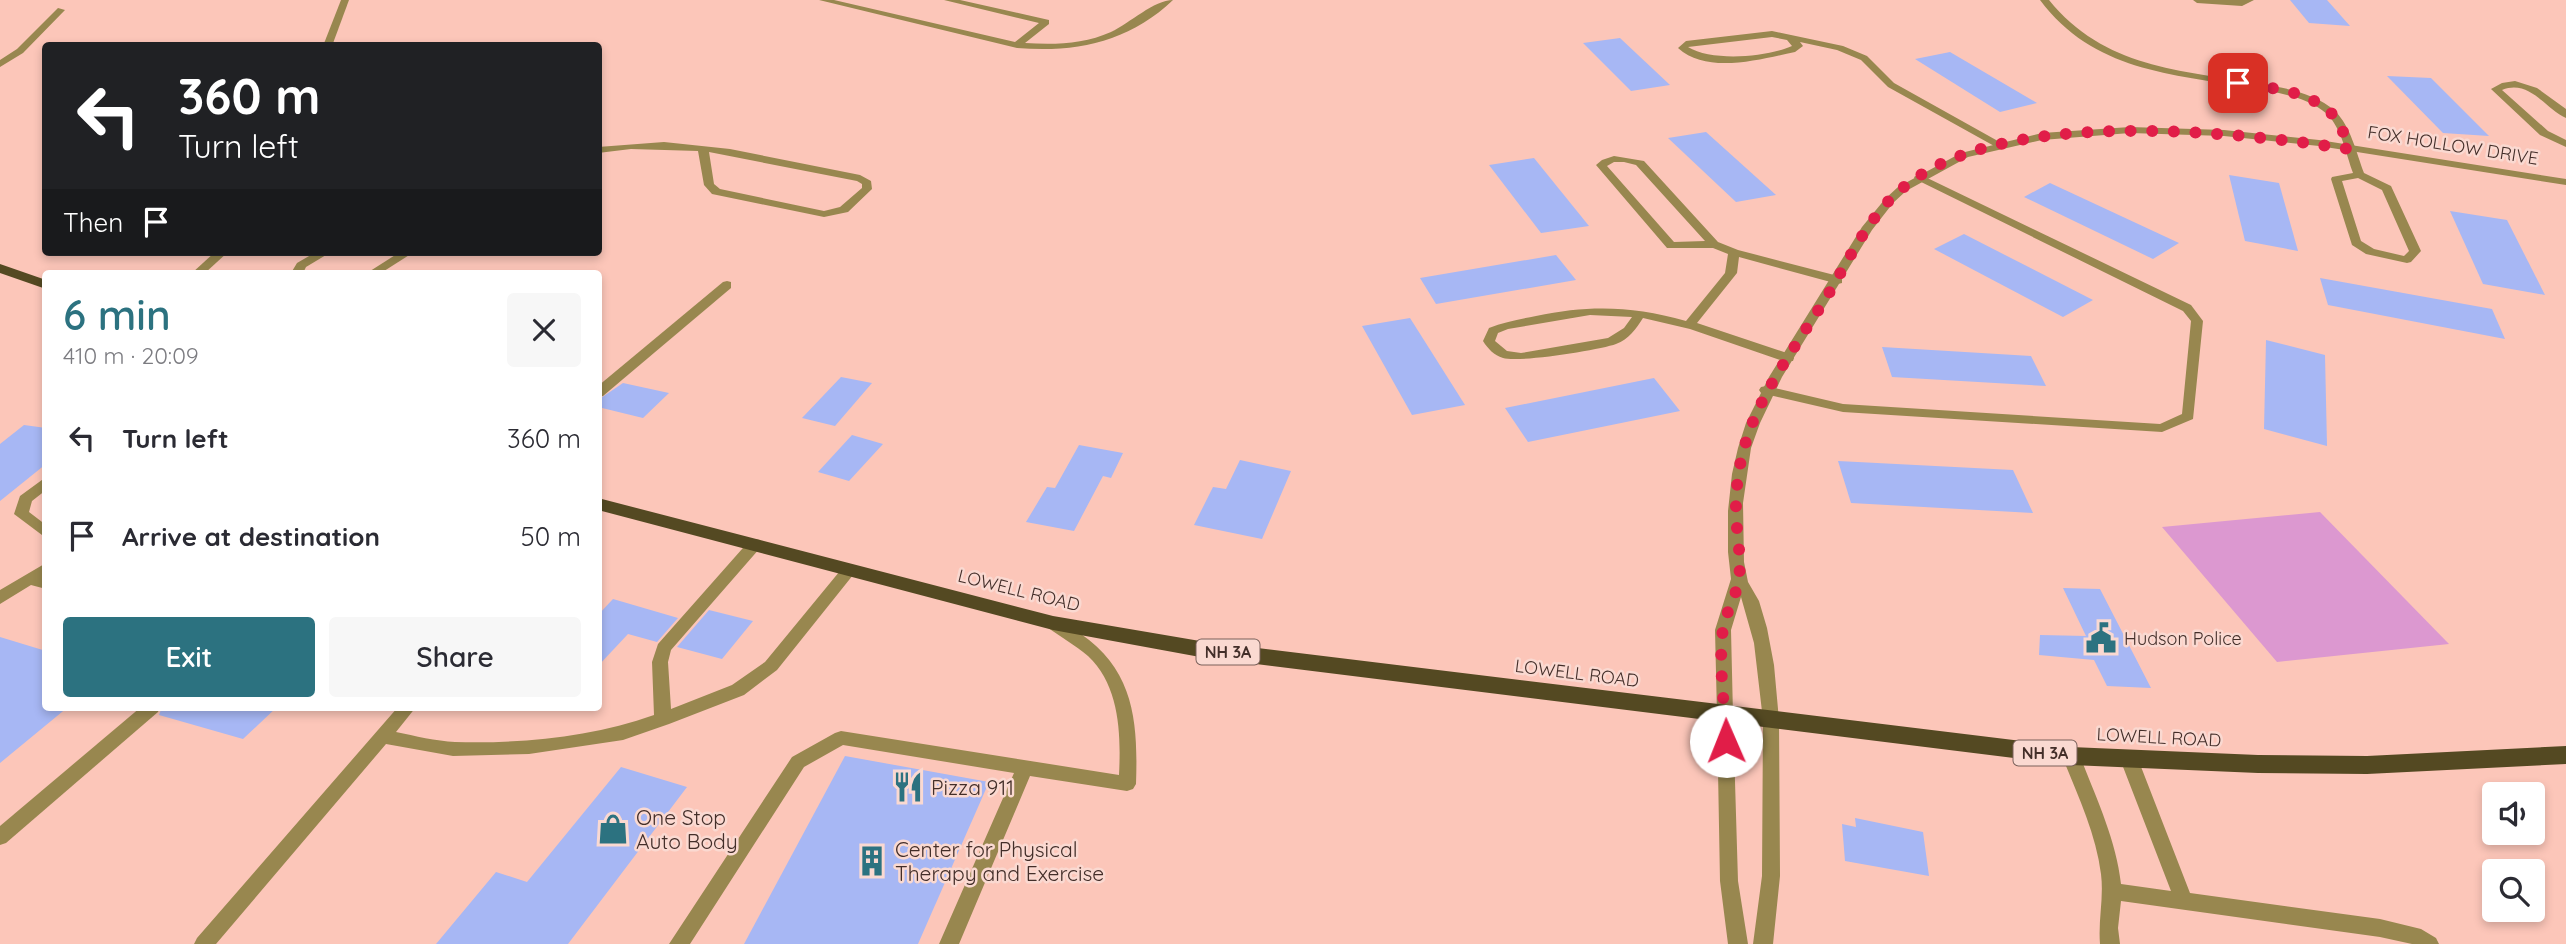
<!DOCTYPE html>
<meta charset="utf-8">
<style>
body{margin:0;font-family:Quicksand,sans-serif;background:#f7f7f7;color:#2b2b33;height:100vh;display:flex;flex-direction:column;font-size:26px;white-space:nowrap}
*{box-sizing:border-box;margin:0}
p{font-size:23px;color:#7c7c81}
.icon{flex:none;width:38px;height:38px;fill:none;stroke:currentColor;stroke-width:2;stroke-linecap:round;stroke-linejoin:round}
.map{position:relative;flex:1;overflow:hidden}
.details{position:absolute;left:42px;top:270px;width:560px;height:441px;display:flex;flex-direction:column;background:#fff;border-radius:7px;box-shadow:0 4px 10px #0003}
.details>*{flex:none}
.hud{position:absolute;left:42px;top:42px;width:560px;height:214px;border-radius:7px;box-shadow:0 4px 10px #0003;background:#202124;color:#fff;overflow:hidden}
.buttons{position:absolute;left:2482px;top:782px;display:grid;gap:14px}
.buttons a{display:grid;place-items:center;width:63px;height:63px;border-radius:7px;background:#fff;box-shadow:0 4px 10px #0003;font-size:35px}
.pin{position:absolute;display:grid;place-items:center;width:60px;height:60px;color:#fff;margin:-30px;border-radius:14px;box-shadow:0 4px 10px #0006}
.me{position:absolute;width:77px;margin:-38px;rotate:359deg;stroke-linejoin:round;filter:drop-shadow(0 0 5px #0008)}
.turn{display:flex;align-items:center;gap:24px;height:147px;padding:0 21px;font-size:32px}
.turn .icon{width:91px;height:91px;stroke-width:2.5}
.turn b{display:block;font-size:49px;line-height:60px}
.then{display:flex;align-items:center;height:66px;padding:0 21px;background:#0003;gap:14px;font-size:26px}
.round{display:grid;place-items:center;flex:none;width:74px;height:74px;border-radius:7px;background:#f7f7f7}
.head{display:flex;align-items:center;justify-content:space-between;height:119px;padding:0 21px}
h1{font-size:42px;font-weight:600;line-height:52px;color:#2c7280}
.cta{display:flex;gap:14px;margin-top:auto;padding:14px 21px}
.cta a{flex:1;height:80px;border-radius:7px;background:#2c7280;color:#fff;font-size:28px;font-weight:600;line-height:80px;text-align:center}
.cta a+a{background:#f7f7f7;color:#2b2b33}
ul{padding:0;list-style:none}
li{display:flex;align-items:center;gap:21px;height:98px;padding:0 21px}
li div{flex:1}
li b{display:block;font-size:26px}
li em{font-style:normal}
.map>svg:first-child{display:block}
.green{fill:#dc98d0}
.building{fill:#a7b7f4}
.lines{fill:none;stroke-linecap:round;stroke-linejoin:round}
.lane{fill:#98874f;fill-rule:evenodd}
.street{fill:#98874f;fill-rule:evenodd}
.primary{fill:#544922;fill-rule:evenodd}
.route{stroke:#e11d48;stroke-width:12;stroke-dasharray:0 21.6}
.labels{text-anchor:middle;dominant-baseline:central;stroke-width:5;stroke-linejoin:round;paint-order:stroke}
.shield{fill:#fad9d1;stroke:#7a615b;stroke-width:2}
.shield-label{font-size:16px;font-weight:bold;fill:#432e29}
.street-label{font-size:18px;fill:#432e29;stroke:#fad9d1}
.poi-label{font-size:18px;fill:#432e29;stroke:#fad9d1;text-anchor:start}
.near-poi-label{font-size:21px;fill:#432e29;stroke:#fad9d1;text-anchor:start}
</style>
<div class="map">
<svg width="2566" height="944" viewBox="0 0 2566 944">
<rect width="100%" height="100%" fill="#fcc6b9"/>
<!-- green -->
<path class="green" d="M2320,512l129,132 -172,18 -115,-135z"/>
<!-- building -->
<g class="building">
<path d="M2290,0h37l23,26 -41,-3z"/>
<path d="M1620,38l50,47 -39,6 -48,-48z"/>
<path d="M1950,52l87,51 -37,9 -85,-53z"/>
<path d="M2387,76l44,2 58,58 -46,-3z"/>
<path d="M1706,132l70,63 -40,7 -68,-64z"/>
<path d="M1534,158l55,68 -48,7 -52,-68z"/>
<path d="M2229,175l50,8 19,68 -53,-10z"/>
<path d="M2050,183l129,60 -26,16 -129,-62z"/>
<path d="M2450,211l57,9 38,75 -62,-11z"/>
<path d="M1964,234l129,66 -30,17 -129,-68z"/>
<path d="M1556,255l20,25 -140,24 -16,-26z"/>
<path d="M2320,278l172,31 13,30 -177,-34z"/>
<path d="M1410,318l55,87 -53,10 -50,-89z"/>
<path d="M2266,340l59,15 2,91 -63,-17z"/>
<path d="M1882,347l149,9 15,30 -154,-9z"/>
<path d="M841,377l31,6 -37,43 -33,-8z"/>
<path d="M1654,378l26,33 -152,31 -23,-34z"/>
<path d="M623,383l46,10 -26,25 -45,-11v-7z"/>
<path d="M24,425l22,3v36l-46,37v-57z"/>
<path d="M852,435l31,9 -34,37 -31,-9z"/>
<path d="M1079,445l44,8 -12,25 -8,-2 -29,55 -48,-9 21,-35 8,1z"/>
<path d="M1240,460l51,11 -29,68 -68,-14 19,-38 13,2z"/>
<path d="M1838,461l175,9 20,43 -182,-10z"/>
<path d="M2063,588l37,1 51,99 -44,-2 -13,-26 -55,-5 1,-20 46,1z"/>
<path d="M613,599l65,19 -21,24 -29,-8 -30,32v-51z"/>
<path d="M709,610l44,11 -31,38 -45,-12z"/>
<path d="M0,637l46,14v56h22l-68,56z"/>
<path d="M162,707h115l-34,32 -84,-24z"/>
<path d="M845,756l144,26 -71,162h-174z"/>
<path d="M621,767l66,20 -119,157h-132l60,-72 31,10z"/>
<path d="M1855,818l68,14 6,44 -84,-15 -3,-37 14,3z"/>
</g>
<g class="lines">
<!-- lane -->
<g class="lane">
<path d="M819,0h15l181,42 24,-19 -95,-23h16l89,20v4l-24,19c30,2 59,1 86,-11 19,-9 43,-32 62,-32 -44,42 -97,53 -156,48z"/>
<path d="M2040,0h9c55,68 131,70 211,84 26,4 55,9 75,27 16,16 21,41 29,62l27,13 30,65 -10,11 -4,1 -41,-9 -14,-9 -21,-66 1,-2 21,-4c-7,-19 -11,-44 -26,-59 -20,-18 -50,-21 -75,-26 -81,-14 -159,-17 -212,-88zM2358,178l24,12 27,61 -5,5 -30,-7 -13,-8 -19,-60z"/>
<path d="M2193,0h61l-12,6 -45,-3z"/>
<path d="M58,8l7,2 -42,43 -23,14v-7l17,-11z"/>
<path d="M1772,31l71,15 24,10 27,27 111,62 -1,2h-8l-108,-60 -27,-27 -24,-10 -37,-8 3,4 -8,6c-35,7 -87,23 -117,-4l8,-7zM1772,37l15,3 5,6c-24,11 -80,16 -104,1z"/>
<path d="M2515,81l22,7 29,21v9c-21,-9 -36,-39 -64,-28l46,41 18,9v7l-26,-12 -49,-46 11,-6z"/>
<path d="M664,142l66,7 130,26 11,6 1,8 -24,23 -24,5 -112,-23 -8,-9 -6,-34 -67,-2 -33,4v-6zM709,152l148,29 5,3v4l-22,19 -16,4 -104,-22 -6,-5z"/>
<path d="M1614,156l30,5 74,81 20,8 104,27v6l-4,1 -99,-27 -2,16 -40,50 96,32 1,3 -1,3h-10l-93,-32 -47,-11c-7,11 -14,21 -27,26 -16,6 -98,19 -113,14 -9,-3 -15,-9 -20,-17l6,-13c15,-6 31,-9 47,-12 54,-11 96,-10 150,5l39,-48 3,-19 -15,-6h-46l-71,-83 6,-5zM1624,162l12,3 69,76 -31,1 -67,-76 7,-4zM1590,315l42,2 -8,11 -16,10 -87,15 -14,-2 -12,-10 3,-8 10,-4z"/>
<path d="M1919,174l272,131 12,16 -10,98 -31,13 -319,-20 -82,-19 -2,-3 2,-3 5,-1 77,18 317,20 22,-10 9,-93 -8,-10 -268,-132 -1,-2z"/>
<path d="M316,252h15l-25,15 -3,6h-12l6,-10z"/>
<path d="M400,252h14l-33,21h-14z"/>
<path d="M727,281l4,1v6l-128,108 -5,1v-11l125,-104z"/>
<path d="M46,477v13l-14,11 -3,11 17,13v13l-32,-24 6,-18z"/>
<path d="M755,539l5,1 2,4 -2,4 -89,102 -3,12 3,47 61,-24 33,-23 79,-96h10l3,4 -80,100 -33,25 -75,29 -46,16 -94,14 -76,2 -67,-12 -170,200h-22l3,-6 201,-231h18l-20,25c19,4 40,9 59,10 66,2 137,-5 199,-27l-2,-53 6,-18 92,-104z"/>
<path d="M46,563v13l-3,1 3,1v11l-15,-4 -31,19v-14z"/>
<path d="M1053,617c10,3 19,11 28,17 54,37 57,90 55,150l-3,5 -6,2 -97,-15 -71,168h-20l75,-171 -171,-28 -39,22 -114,177h-21l123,-187 43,-24 6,-2 278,44c2,-40 1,-89 -31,-119 -13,-11 -27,-19 -41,-29l-2,-4 2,-4z"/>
<path d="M141,707h19l-2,5 -152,131 -6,2v-19z"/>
<path d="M1725,708l6,2 2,5 5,166 10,63h-20l-8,-63 -3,-166 2,-5z"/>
<path d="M1771,713l6,2 2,5 1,156 -7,68h-20l9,-68 1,-156 2,-5z"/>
<path d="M2071,749l6,2 3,5c16,42 36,83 41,128l50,7 -51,-132 3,-5 6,-2 6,2 3,5 52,134 190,26 41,10 15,9 3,6h-27l-32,-7 -259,-36 -3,27 2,16h-20c-2,-24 4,-46 1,-70 -5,-41 -24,-80 -39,-118l3,-5z"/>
</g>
<!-- street -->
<g class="street">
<path d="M341,0h8l-17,46h-9z"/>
<path d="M2130,127l94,3 95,10 247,39v6l-247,-39 -95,-10 -94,-3 -88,7 -74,17 -62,34 -13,12 -21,27 -90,147 -22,46 -9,25 -8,55 1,59 4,20 11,19 8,27 7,37 5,55 -2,5 -6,2 -6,-2 -2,-5 -9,-77 -13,-46 -10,33 2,85 -2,5 -6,2 -6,-2 -2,-5 -2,-85 16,-51 -3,-27v-41l4,-37 6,-26 8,-25 23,-46 93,-150 23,-28 13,-12 63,-34 81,-20z"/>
<path d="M215,252h13l-23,21h-13z"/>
</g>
<!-- primary -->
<g class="primary">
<path d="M0,264l46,16v9l-46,-16z"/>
<path d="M598,498l455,118 147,25 871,106 187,8 109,1 199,-10v18l-199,10 -109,-1 -187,-8 -871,-108 -147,-27 -455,-120z"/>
</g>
</g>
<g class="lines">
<!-- route -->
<path class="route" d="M1726,741c-1,-34 -8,-79 -3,-112 3,-18 14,-34 16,-51 3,-24 -4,-50 -3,-75 2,-81 43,-131 85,-197 24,-37 43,-84 77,-114 95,-87 332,-61 451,-43 -4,-12 -8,-26 -17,-35 -23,-24 -64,-26 -94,-31"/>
</g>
<!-- icons -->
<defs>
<g id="civic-bare" transform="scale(2.415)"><path d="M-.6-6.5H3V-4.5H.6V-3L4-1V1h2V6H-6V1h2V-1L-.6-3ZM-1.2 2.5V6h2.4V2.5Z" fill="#2c7280" stroke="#fad9d1" stroke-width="2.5" paint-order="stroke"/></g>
<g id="restaurant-bare" transform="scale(2.415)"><path d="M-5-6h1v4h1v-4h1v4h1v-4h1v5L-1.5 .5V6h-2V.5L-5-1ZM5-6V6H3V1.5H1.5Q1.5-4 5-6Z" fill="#2c7280" stroke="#fad9d1" stroke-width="2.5" paint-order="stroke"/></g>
<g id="shop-bare" transform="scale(2.415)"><path d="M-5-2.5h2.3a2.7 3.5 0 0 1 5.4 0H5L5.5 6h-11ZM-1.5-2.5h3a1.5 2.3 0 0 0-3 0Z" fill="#2c7280" stroke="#fad9d1" stroke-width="2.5" paint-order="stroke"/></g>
<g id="building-bare" transform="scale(2.415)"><path d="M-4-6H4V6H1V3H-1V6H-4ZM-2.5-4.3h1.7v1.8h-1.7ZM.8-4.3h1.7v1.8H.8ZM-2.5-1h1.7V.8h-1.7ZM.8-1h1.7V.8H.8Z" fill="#2c7280" stroke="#fad9d1" stroke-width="2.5" paint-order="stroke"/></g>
</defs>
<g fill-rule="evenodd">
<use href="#civic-bare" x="2101" y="638"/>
<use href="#restaurant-bare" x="908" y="787"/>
<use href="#shop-bare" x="613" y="829"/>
<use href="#building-bare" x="872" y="861"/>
</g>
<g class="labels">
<!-- shield labels -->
<g class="shield">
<rect x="1196.5" y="639.5" width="63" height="25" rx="5"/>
<rect x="2013.5" y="740.5" width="63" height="25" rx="5"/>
</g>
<g class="shield-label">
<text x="1228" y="652">NH 3A</text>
<text x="2045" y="753">NH 3A</text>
</g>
<!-- street labels -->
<g class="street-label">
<text transform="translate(2453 145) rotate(9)">FOX HOLLOW DRIVE</text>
<text transform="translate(1019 590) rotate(14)">LOWELL ROAD</text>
<text transform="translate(1577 673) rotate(7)">LOWELL ROAD</text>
<text transform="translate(2159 737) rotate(3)">LOWELL ROAD</text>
</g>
<!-- poi labels -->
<g class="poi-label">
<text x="2124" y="638">Hudson Police</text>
</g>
<!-- near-poi labels -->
<g class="near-poi-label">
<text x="931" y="787">Pizza 911</text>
<text x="636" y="817">One Stop<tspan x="636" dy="24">Auto Body</tspan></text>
<text x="895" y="849">Center for Physical<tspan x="895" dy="24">Therapy and Exercise</tspan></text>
</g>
</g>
</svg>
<div class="buttons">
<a><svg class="icon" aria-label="sound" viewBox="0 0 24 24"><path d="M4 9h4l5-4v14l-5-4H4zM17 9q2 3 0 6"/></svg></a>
<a><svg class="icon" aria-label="search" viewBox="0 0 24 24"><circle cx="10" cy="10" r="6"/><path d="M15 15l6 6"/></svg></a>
</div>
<div class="pin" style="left:2238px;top:83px;background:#d93025"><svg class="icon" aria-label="arrive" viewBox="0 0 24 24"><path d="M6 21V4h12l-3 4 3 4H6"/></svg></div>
<svg class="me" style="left:1726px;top:741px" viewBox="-20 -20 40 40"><circle r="19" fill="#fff"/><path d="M0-13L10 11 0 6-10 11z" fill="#e11d48"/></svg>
<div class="hud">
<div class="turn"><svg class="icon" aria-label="left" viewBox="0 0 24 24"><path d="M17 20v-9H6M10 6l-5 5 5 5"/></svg><div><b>360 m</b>Turn left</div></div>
<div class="then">Then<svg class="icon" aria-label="arrive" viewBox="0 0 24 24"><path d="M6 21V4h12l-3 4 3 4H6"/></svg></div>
</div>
<section class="details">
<div class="head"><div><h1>6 min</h1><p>410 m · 20:09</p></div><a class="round"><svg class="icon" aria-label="close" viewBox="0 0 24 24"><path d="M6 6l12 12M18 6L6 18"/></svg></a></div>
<ul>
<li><svg class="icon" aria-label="left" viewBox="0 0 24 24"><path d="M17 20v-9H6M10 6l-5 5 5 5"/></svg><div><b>Turn left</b></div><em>360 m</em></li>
<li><svg class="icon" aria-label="arrive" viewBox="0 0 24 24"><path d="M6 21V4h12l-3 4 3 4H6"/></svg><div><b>Arrive at destination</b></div><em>50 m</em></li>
</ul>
<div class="cta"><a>Exit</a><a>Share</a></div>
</section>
</div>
